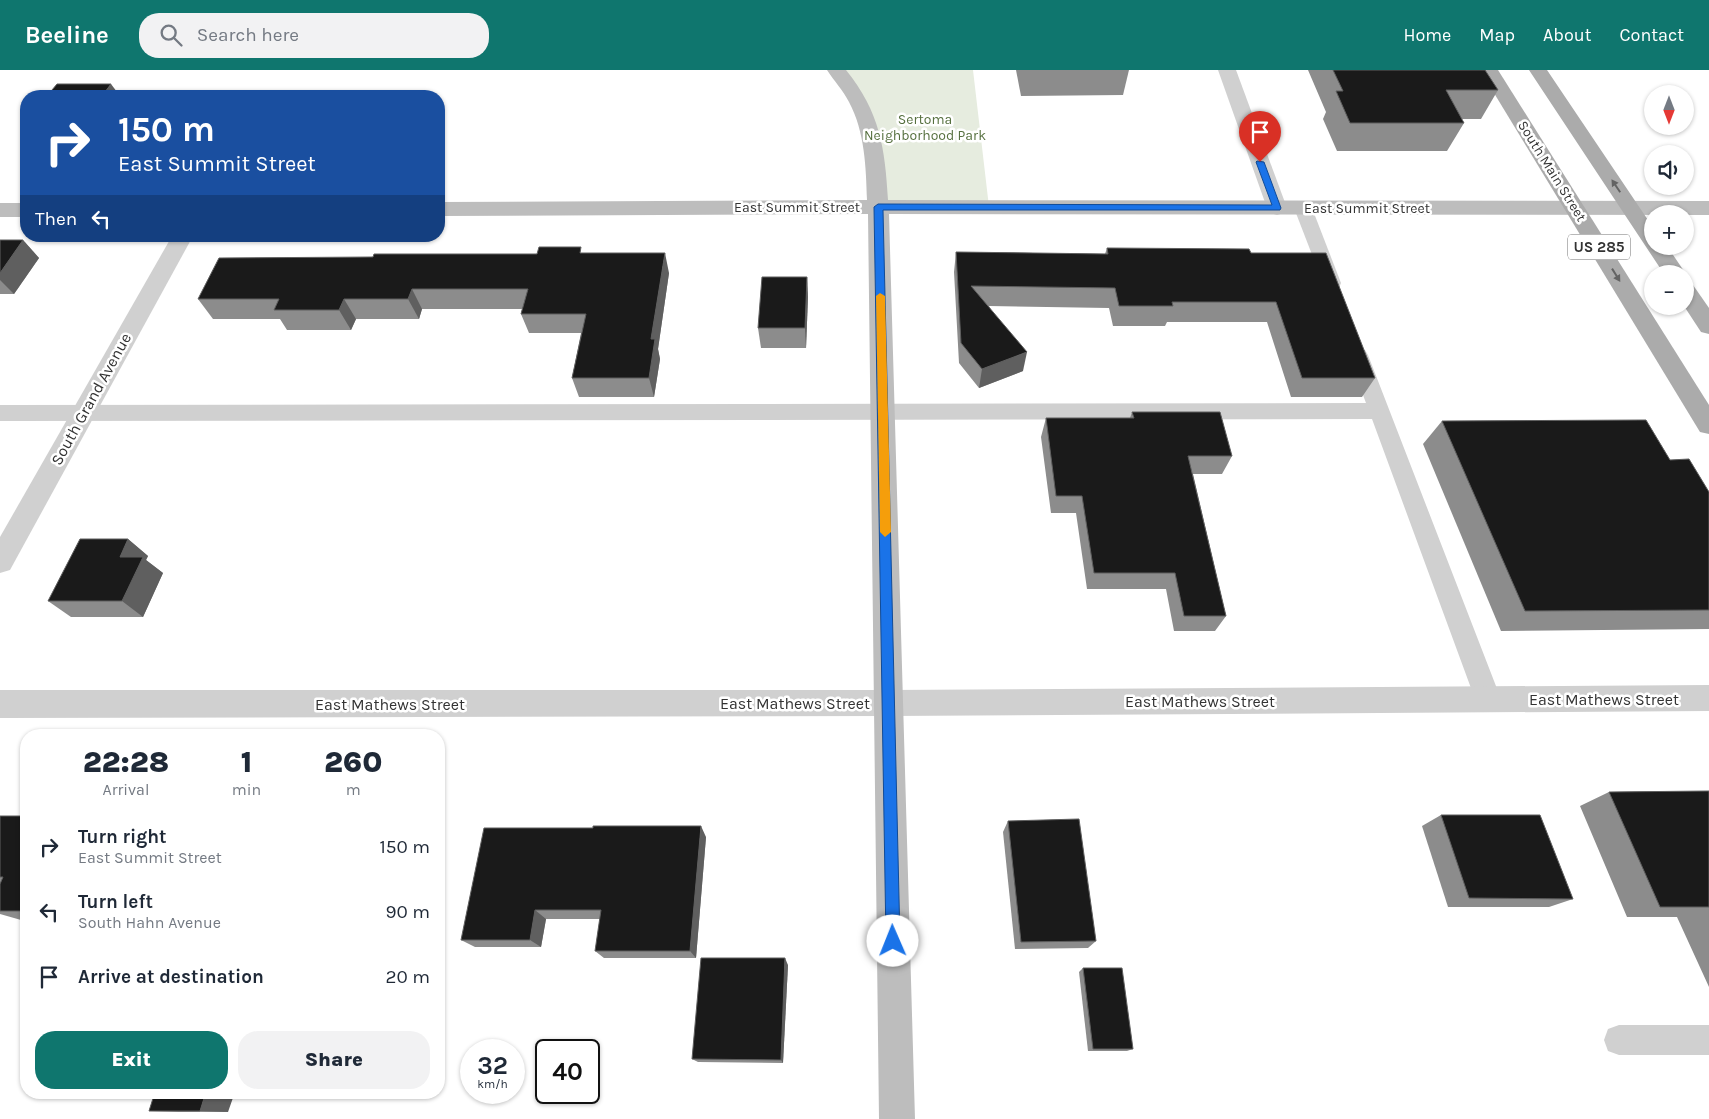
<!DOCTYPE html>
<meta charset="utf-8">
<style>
body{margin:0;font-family:Karla,sans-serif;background:#f2f2f3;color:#1f2937;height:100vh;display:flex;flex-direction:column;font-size:19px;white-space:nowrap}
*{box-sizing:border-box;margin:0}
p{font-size:16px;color:#747a83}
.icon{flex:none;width:28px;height:28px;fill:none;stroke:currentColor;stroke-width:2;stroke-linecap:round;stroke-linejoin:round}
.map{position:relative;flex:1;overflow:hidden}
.sheet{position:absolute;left:20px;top:659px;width:425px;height:370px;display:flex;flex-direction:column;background:#fff;border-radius:20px;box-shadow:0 1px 4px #0004}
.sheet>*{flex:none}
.banner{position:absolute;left:20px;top:20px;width:425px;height:152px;border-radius:20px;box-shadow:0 1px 4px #0004;background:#1a4fa0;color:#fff;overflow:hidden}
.needle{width:32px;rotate:180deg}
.fabs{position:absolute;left:1644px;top:15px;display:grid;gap:10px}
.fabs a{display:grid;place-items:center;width:50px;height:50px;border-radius:50%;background:#fff;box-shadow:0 1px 4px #0004;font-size:25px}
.speed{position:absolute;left:460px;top:969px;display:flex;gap:10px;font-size:25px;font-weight:700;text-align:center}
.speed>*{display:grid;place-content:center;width:65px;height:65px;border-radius:50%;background:#fff;box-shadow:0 1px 4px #0004;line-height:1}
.speed small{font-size:12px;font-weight:400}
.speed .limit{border:2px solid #111;border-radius:8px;background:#fff;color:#111}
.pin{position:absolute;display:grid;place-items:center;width:42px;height:42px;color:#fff;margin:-51px -21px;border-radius:50% 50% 50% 0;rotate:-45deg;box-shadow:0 0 5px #0007}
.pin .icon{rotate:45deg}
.me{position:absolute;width:55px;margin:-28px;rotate:359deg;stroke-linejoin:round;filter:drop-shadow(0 0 4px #0008)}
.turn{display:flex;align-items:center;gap:18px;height:105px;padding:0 15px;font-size:22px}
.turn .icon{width:65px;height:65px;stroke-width:2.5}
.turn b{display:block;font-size:35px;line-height:42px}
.then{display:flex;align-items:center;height:48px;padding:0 15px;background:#0003;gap:10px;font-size:19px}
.eta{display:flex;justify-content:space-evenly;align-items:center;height:85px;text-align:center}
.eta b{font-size:30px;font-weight:800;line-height:35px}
.action{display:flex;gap:10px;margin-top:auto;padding:10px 15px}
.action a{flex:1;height:58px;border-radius:20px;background:#0f766e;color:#fff;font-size:20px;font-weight:800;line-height:58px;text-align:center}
.action a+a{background:#f2f2f3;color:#1f2937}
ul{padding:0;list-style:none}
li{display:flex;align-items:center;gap:15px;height:65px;padding:0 15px}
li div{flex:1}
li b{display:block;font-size:19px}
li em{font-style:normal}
header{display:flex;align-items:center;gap:30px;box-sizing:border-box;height:70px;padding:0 25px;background:#0f766e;color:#fff}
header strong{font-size:24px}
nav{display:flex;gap:28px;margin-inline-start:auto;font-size:18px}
.search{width:350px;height:45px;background:#f2f2f3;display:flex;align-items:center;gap:12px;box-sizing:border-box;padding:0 18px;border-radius:20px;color:#747a83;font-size:19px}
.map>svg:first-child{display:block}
.green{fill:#e6ecdf}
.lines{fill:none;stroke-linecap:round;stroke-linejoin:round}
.lane{fill:#d0d0d0;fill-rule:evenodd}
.street{fill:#d0d0d0;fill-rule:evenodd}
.secondary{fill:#bdbdbd;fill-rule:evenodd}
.primary{fill:#ababab;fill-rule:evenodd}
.wall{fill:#8c8c8c}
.shaded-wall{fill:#5f5f5f}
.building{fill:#1a1a1a;stroke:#5f5f5f}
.oneway{fill:#636363}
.route{fill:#1a73e8;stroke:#114b97}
.slow{fill:#f59e0b}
.labels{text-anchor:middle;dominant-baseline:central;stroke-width:5;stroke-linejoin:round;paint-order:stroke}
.far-park-label{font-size:14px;fill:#56703f;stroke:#fff}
.far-street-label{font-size:14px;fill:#333;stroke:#fff}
.shield{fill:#fff;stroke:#707070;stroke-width:1}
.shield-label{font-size:15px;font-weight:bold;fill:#333}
.street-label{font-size:16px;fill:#333;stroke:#fff}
</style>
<header>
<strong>Beeline</strong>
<div class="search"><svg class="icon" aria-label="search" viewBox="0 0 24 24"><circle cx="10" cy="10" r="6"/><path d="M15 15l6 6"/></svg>Search here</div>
<nav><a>Home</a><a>Map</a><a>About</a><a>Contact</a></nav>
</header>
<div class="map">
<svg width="1709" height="1049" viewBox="0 0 1709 1049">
<rect width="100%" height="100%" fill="#fff"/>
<!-- green -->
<path class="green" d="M836,0h137l16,137h-111l-3,-49z"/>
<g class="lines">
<!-- lane -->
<g class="lane">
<path d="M1303,132l6,2 3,4 29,75 -2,5 -7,2 -7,-2 -2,-5 -29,-75 3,-4z"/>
<path d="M1358,278l7,2 3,5 133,344 -4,8 -9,4 -9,-4 -4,-8 -103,-280 -1372,2v-16l1366,-2 -18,-48 3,-5z"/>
<path d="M1619,955h90v30h-90l-11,-4 -4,-11 4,-11z"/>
</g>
<!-- street -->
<g class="street">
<path d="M1218,0h18l51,138 -3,5 -7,2 -7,-2 -3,-5z"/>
<path d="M172,166h21l-183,334 -10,3v-36z"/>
<path d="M1709,615v26l-820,5 -889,2v-28h889z"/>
</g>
<!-- secondary -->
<g class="secondary">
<path d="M827,0h19c34,42 39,78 42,130l821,1v14l-820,-1 26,905h-36l-11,-905 -429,2v-14l428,-2c-1,-33 -2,-68 -18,-98 -6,-12 -15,-21 -22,-32z"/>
<rect x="0" y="133" width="26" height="14"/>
</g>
<!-- primary -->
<g class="primary">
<path d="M1480,0h18l211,335v29l-9,-2z"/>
<path d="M1529,0h18l105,156v20h15l19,28 -1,1v-1h-21z"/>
<path d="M1685,212l8,3 16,23v26l-8,-2 -17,-26z"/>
</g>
</g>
<!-- wall -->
<g class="wall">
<path d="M1016,0h113l-6,25 -102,1z"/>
<path d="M1308,0h177l13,20 -17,29h-20l3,4 -17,28h-110l-14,-32 3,-7z"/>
<path d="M0,170h23l16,18 -25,36h-14z"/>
<path d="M1107,178l144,5 124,125 -13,19h-71l-24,-75h-100l-2,4h-52l-4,-18 -120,-2 34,65 -44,17 -20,-25 -5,-91 2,-20 149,2z"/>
<path d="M583,183l86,20 -11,76 2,10 -6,38h-75l-7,-19 9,-45h-52l-8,-19 1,-5h-100l-3,10h-63l-5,11h-64l-7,-11h-67l-15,-20 175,-42z"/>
<path d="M807,207l1,20 -2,51h-45l-3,-20z"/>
<path d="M1132,342l100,44 -10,18h-29l33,142 -11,15h-41l-8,-42h-79l-11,-76h-25l-10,-76 5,-19h84z"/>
<path d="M1442,351l228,39 39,32v137l-208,2 -78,-187z"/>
<path d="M128,469l20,17 -2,4 17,13 -20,44h-72l-23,-16z"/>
<path d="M1709,721v196l-32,-70h-50l-47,-111 29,-14z"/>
<path d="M1441,745l132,84 -24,8h-101l-26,-81z"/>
<path d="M0,746h26v104h-5l-21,-6z"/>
<path d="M1008,751l88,120 -8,7 -73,1 -12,-117z"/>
<path d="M706,767l-10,121h-92l-9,-7 5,-32h-54l-5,28h-66l-14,-7z"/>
<path d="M788,895l-5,98 -85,-1 -6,-3z"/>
<path d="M1083,898l50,81 -6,2h-39l-9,-79z"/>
<path d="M155,1022l73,20h-49l-30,-1z"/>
</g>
<!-- shaded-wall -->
<g class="shaded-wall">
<path d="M111,14l9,12h-18z"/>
<path d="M439,45l3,8 -3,8z"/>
<path d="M23,170l16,18 -25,36 -14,-14v-7z"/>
<path d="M665,183l4,20 -11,76 2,10 -6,38 -5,-19 2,-39z"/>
<path d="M807,207l1,20 -2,51 -1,-20z"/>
<path d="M412,219l10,20 -3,10 -11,-20z"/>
<path d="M344,229l12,20 -5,11 -12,-20z"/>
<path d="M1027,282l-4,19 -44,17 3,-19z"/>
<path d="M128,469l20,17 -2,4 17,13 -20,44 -21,-16 -2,-44z"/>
<path d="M701,756l5,11 -10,121 -6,-7z"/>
<path d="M535,840l11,9 -5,28 -11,-7z"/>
<path d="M785,888l3,7 -5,98 -2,-3z"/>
<path d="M206,1022h29l-7,20 -28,-1z"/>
</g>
<!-- building -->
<g class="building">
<path d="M1333,0h152l13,20h-52l18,33h-114l-14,-32h7z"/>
<path d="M57,14h54l-9,12h-55z"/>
<path d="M0,170h23l-23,33z"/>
<path d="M539,177h42l-1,6h85l-14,86h4l-6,39h-77l14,-64h-65l7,-25h-116l-4,10h-64l-5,11h-65l5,-11h-81l21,-41 154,-1 1,-3h163z"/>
<path d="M1107,178l142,1 2,4h75l49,125h-73l-26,-76h-104l1,4h-54l-4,-18 -144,-2 56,66 -45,17 -21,-26 -5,-91 152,2z"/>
<path d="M762,207h45l-2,51h-47z"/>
<path d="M1132,342h88l12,44h-44l38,160h-42l-9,-43h-81l-12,-77h-26l-10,-78h88z"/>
<path d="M1646,350l24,40 19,-1 20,33v118l-184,1 -83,-190z"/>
<path d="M80,469h48l-8,18h23l-21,44h-74z"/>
<path d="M1709,721v116h-49l-51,-115z"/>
<path d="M1441,745h99l33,84 -104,-1z"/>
<path d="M0,746h26v95h-26v-27l3,-7h-3z"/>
<path d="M1079,749l17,122 -75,1 -13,-121z"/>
<path d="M593,756h108l-11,125h-95l6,-41h-66l-5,30h-69l23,-112h109z"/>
<path d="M701,888h84l-4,102 -89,-1z"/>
<path d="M1083,898h39l11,81h-40z"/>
<path d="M155,1022h51l-6,19h-51z"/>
</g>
<!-- one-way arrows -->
<defs><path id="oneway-solid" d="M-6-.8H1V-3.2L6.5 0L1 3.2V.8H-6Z" transform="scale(1.25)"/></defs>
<g class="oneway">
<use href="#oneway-solid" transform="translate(1616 116) rotate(-124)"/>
<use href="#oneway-solid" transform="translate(1616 205) rotate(58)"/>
</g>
<!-- route -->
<path class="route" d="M1257,91l7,1 17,46 -1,2h-397l17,731 -2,5 -5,2 -5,-2 -2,-5 -12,-734 4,-3 394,1 -16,-43z"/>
<!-- slow -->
<path class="slow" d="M880,223l5,3 6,236 -6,5 -5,-5 -4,-236z"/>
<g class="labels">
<!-- far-park labels -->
<g class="far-park-label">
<text x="925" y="49">Sertoma<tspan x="925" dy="16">Neighborhood Park</tspan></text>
</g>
<!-- far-street labels -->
<g class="far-street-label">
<text transform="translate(1552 101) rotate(58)">South Main Street</text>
<text x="797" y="137">East Summit Street</text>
<text x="1367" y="138">East Summit Street</text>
</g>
<!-- shield labels -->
<rect class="shield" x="1568" y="164.5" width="62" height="25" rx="4"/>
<g class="shield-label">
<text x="1599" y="177">US 285</text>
</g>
<!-- street labels -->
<g class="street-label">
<text transform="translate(91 329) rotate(-61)">South Grand Avenue</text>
<text x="1604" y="629">East Mathews Street</text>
<text x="1200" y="631">East Mathews Street</text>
<text x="795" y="633">East Mathews Street</text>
<text x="390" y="634">East Mathews Street</text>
</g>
</g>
</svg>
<div class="fabs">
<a><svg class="needle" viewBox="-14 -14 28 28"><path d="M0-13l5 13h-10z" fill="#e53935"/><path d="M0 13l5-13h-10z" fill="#747a83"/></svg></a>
<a><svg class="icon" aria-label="sound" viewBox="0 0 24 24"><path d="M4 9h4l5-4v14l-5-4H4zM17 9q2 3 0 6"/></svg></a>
<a>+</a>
<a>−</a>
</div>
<div class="speed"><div>32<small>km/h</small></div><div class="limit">40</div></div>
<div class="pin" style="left:1260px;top:92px;background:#d93025"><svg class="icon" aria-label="arrive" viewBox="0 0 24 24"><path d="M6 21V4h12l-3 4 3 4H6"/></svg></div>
<svg class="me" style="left:893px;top:871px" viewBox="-20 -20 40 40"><circle r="19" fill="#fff"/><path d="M0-13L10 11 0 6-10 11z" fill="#1a73e8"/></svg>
<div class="banner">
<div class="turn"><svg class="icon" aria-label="right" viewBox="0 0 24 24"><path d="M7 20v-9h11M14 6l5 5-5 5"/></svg><div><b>150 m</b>East Summit Street</div></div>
<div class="then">Then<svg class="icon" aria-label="left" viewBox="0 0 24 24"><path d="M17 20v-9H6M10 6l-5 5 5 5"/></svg></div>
</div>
<section class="sheet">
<div class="eta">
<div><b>22:28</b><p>Arrival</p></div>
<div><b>1</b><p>min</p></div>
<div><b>260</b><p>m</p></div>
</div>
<ul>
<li><svg class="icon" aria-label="right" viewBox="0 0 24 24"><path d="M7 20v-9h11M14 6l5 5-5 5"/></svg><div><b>Turn right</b><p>East Summit Street</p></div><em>150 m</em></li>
<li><svg class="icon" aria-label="left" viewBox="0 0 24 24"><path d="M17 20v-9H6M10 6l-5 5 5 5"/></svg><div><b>Turn left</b><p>South Hahn Avenue</p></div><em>90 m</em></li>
<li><svg class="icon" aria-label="arrive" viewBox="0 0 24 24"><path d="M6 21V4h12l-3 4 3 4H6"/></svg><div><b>Arrive at destination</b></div><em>20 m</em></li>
</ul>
<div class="action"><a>Exit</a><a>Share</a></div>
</section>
</div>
